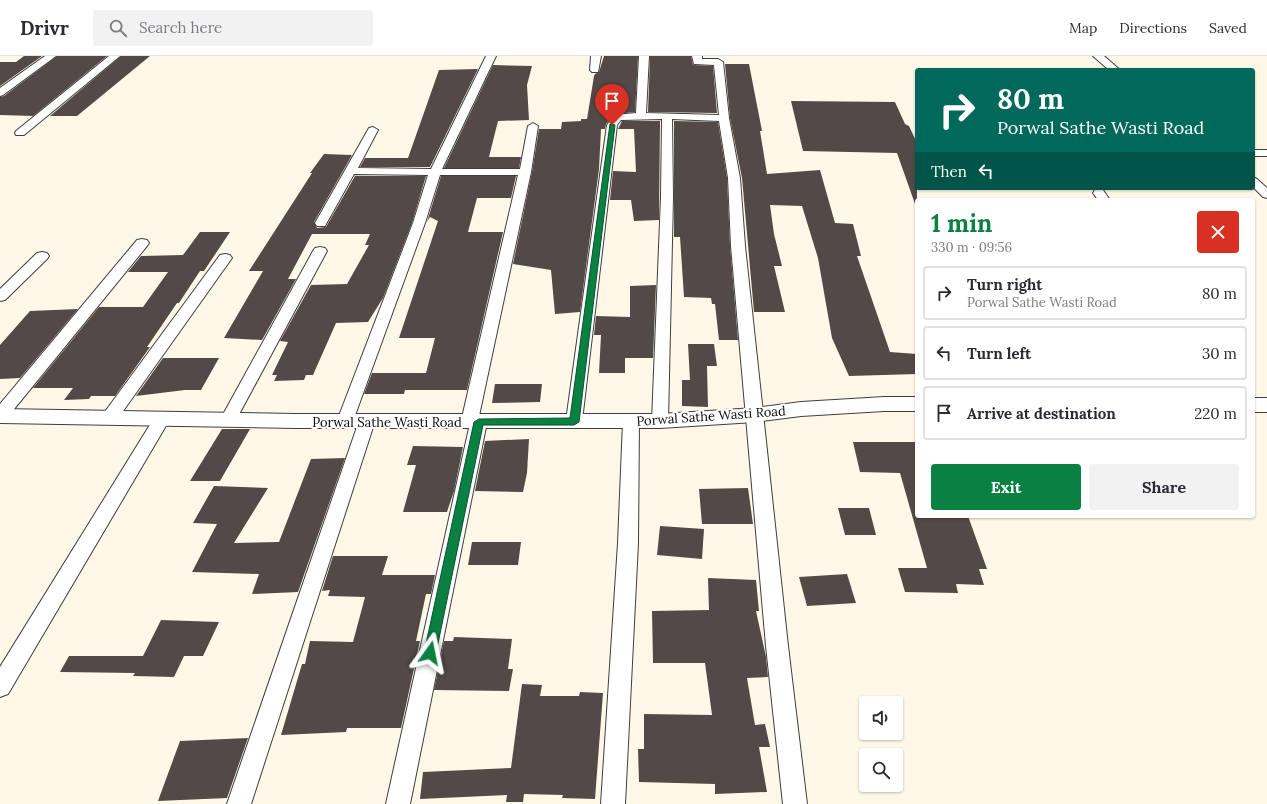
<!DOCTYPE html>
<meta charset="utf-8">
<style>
body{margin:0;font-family:Lora,serif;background:#f2f2f3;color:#2b2b33;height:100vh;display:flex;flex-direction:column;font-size:15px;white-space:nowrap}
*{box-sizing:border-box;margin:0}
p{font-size:13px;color:#7c7c81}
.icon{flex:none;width:22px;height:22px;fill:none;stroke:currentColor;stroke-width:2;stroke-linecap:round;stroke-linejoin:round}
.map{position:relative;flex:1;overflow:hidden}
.details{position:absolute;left:915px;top:142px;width:340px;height:320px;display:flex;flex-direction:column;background:#fff;border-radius:4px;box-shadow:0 1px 3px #0004}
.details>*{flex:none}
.top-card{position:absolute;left:915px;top:12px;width:340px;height:122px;border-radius:4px;box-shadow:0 1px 3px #0004;background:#00695c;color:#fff;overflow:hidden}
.buttons{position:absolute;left:859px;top:640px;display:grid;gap:8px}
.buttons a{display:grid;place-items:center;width:44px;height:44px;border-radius:4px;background:#fff;box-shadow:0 1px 3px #0004;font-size:20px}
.pin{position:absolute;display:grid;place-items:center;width:34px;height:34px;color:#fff;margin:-41px -17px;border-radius:50% 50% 50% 0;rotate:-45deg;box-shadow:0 0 4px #0007}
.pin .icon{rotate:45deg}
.me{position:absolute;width:44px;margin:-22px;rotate:12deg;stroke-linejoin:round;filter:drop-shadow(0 0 3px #0008)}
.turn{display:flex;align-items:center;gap:14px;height:84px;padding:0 16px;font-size:18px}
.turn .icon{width:52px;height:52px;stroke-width:2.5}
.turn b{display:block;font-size:28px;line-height:34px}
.then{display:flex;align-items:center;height:38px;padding:0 16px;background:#0003;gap:8px;font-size:15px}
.round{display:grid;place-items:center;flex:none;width:42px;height:42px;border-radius:4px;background:#f2f2f3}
.headline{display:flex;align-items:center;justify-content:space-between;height:68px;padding:0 16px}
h1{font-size:24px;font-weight:700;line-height:30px;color:#0b8043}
.primary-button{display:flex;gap:8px;margin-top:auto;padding:8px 16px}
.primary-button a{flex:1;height:46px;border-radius:4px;background:#0b8043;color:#fff;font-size:16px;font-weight:700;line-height:46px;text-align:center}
.primary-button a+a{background:#f2f2f3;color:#2b2b33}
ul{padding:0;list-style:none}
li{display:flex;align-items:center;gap:12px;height:54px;margin:0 8px 6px;padding:0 8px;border:2px solid #e1e1e2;border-radius:4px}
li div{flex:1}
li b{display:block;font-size:15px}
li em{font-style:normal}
header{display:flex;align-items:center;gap:24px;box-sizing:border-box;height:56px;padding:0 20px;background:#fff;border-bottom:1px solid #e1e1e2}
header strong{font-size:19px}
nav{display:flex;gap:22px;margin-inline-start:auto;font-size:14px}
.search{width:280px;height:36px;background:#f2f2f3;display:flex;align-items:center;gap:10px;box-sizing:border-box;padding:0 14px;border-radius:4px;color:#7c7c81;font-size:15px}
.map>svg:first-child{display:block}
.building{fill:#534a47}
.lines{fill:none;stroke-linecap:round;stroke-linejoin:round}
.minor-casing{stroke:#3e3e3e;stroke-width:2}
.tertiary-casing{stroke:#3e3e3e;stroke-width:2}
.minor{fill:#fff;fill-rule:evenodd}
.tertiary{fill:#fff;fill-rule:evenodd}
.route{fill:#0b8043;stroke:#07532c}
.labels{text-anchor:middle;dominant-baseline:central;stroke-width:4;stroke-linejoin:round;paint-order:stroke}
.street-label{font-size:13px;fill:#0b0b0b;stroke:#fff}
</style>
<header>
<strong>Drivr</strong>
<div class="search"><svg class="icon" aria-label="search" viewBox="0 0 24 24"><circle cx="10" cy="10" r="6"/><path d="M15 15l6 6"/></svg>Search here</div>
<nav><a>Map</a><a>Directions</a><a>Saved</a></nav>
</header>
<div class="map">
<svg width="1267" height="748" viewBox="0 0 1267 748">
<rect width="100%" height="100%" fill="#fff8e9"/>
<!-- building -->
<g class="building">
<path d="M24,0h18l-42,30v-24h16z"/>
<path d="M57,0h50l-74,60 -33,-1v-18l4,-1z"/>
<path d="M121,0h29l-73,60h-27z"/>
<path d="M604,0h34l-3,56 -21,2 -8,10 -1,5h-4l-2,40 -19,143 -25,2 -4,-44 -38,-6 19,-92 7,-43h22l1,-7 19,-1v-2h6l7,-43 1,-2 4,-2z"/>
<path d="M650,0h41l2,9 20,1 4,47 -69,-1z"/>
<path d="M725,8h24l13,67h-2l7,43 53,-4 15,53 18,1 8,32h-4l33,96 27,2v20l-68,2 -17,-38 -14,-80 -16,-52 -32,-1 4,29 8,32h-8l11,46h-31l-12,-134 -12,-60z"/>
<path d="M493,9l39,1 -5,19 2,35 -31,1 -9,36h32l-2,11h-75z"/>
<path d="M478,13l-48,98h-70l5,-9h43l31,-88z"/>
<path d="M791,45l104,1 10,22 4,2 8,17v60l-2,1 -18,-51 -94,-2z"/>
<path d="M622,65h38l-1,99 -25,1 -3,-21h-21l3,-29 23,1 -2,-43h-16z"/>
<path d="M674,65l44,1 9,56 3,68 8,94h-19l-4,-36h-3l-1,-6 -27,-1 -4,-60h-6z"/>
<path d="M324,98l28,1 -38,67 3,6 9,-1 29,-51h71l-14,47 -29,75 -15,24 -32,1 -23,52h-7l-2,5 -30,1 3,-6h-5l16,-33 -8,-1 31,-56 36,-1 22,-39h-4l5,-11h-58l-24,45h8l-34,61 -38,-2 39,-67h-14l63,-98h-2z"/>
<path d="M441,120h75l-5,22h-34l-9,34h35l-36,158h-62l-1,4h-40l8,-21h54l9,-35h-36l39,-117 -8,-4 -3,5z"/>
<path d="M200,176h30l-26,39h-4l-21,32h-2l-30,44h3l-35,49h-24l-2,3 -25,1 9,-12h-40l66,-81h44l25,-35h-40l13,-16 42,-1z"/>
<path d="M656,229l-3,73h-28v15h-26l2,-38h-7l2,-19 34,1v-31z"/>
<path d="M78,253l-58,69 -20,1v-34l30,-34z"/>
<path d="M688,288h26l3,22h-10l1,41 -26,-1v-26h8z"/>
<path d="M163,302h56l-18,32h-16l-49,6z"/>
<path d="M495,328h47l-2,18 -48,1z"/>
<path d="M222,373h28l-30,52h-30z"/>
<path d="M529,383l-2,34 -4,19 -48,-1 10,-50z"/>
<path d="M853,386h64v74h-2h53l19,53h-8l5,16 -28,-1 2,9 -53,-1 -7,-24h29l-27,-95 -40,-1z"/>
<path d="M413,390l50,1 -9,44 -7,21h-44l13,-47h-9z"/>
<path d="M345,402l-47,134 -46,2 7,-20 -67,-2 25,-48 -24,-1 21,-37 54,2 -34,55 45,-1 32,-83z"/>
<path d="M748,432l5,36h-51l-3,-35z"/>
<path d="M838,452h31l7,27h-31z"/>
<path d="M660,470l44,3 -2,30 -45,-4z"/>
<path d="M472,486h49l-3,23h-50z"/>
<path d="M333,500h55l-6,19h53l-4,19h-5l-10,47h4l-19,87h-54l-1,4 -65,3 21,-71h3l5,-23 43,1 12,-45 -37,-1 2,-6 -8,1z"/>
<path d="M847,518l9,29 -49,3 -8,-29z"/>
<path d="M708,522l48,2 3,31h-3l10,46 2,20 -21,1 8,47 10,-1 5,23h-11l8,45 -52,2v-10l-76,-2 -1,-33h6v-35l68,1 -7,-52h-52l-1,-52 57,-1z"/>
<path d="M161,564l58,2 -16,34h-19l-10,21 -41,-1 2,-3 -75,-1 9,-16h74z"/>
<path d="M454,581l58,2 -4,30h5l-4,22 -75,-1 10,-49h9z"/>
<path d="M522,628l20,1 -2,11h39l1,-4 23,1 -8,106 -33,-1 1,-3 -39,-1 -1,8h-17l1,-7 -87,4 3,-27 88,-4z"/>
<path d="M248,682l-21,60 -69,3 22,-60z"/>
</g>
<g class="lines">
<!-- minor casing -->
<g class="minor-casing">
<g id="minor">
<path d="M45,0h11l-53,39 -3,1v-8z"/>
<path d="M109,0h11l-96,79h-8l-1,-2 1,-2z"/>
<path d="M486,0h10l-54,113h78l8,-43 5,-3 5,3 -7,46 -52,244 6,2 2,4 -77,382h-24l83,-376 -6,-2 -2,-4 57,-247h-78l-15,48 -72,198 -2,4 -6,2 -6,-2 -2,-4 76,-198 15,-48 -74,-1 -29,52h-8l-2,-3 54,-95 4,-1 5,3 -20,38 73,1z"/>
<path d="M591,0h10l-3,16h-6l-2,-2z"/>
<path d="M639,0h10l-3,57 73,2 -5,-50 -20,-1 -2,-8h10v3h16l5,3 6,56 11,60 5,68 43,400 19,158h-24l-17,-158 -35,-400 -3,-68 -9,-57 -47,-2 1,78 -5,224 -2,4 -6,2 -6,-2 -2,-4 9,-224 1,-78 -41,1 -4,5 -35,296 -2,4 -6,2 -6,-2 -2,-4 41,-296 7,-10 22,-2z"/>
<path d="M1093,0h11l16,14h-11z"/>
<rect x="1253" y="94" width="14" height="6"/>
<path d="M1253,121l4,2 10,9v10l-4,-1 -10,-10z"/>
<path d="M1099,133l4,1 7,10h-12l-5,-7 2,-3z"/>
<path d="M142,183l5,1 2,3 -2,3 -141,173 -6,2v-17l137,-164z"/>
<path d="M320,191l5,1 2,3 -91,169 -2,4 -6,2 -6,-2 -2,-4 93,-169 2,-3z"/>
<path d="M42,196l5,1 2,3 -2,3 -42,41 -5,1v-12l37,-36z"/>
<path d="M225,198l5,1 2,3 -116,163 -6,2 -6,-2 -2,-4 2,-4 116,-158z"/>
<path d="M162,357l6,2 2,4 -162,275 -8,3v-30l156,-252z"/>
<path d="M367,359l6,2 2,4 -124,383h-24l132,-383 2,-4z"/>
<path d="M631,359l6,2 2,4 -1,122 -13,261h-24l17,-261 5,-122 2,-4z"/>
</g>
</g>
<!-- tertiary casing -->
<g class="tertiary-casing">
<g id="tertiary">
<path d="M884,341h33v14h-33l-83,5 -46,6 -95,6h-364l-296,-5v-14l296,5h364l95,-6 46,-6z"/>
<rect x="1253" y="342" width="14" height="14"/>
</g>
</g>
<!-- minor -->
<use href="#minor" class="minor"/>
<!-- tertiary -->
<use href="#tertiary" class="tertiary"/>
</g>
<!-- route -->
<path class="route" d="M610,68l5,1 -36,297 -5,3h-91l-47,228 -2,3 -4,2 -4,-2 -2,-3 50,-231 5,-3 91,-1z"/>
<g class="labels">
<!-- street labels -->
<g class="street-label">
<text transform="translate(711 360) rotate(-4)">Porwal Sathe Wasti Road</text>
<text x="387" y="366">Porwal Sathe Wasti Road</text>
</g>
</g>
</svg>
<div class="buttons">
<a><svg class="icon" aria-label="sound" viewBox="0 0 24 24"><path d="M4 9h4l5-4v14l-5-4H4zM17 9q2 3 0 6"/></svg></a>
<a><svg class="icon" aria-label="search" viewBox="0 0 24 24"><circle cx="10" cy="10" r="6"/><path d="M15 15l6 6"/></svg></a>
</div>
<div class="pin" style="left:612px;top:69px;background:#d93025"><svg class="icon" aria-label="arrive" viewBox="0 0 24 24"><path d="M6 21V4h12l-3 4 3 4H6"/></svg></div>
<svg class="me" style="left:430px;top:597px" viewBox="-20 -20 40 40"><path d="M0-17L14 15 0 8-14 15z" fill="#0b8043" stroke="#fff" stroke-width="4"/></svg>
<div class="top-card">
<div class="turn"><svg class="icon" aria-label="right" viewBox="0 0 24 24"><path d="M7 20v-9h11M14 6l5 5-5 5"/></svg><div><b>80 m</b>Porwal Sathe Wasti Road</div></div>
<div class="then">Then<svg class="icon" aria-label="left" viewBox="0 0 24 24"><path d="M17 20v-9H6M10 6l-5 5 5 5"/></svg></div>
</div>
<section class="details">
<div class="headline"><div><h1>1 min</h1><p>330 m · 09:56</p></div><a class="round" style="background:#d93025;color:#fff"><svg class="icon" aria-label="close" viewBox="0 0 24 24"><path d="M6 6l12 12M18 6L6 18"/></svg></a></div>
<ul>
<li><svg class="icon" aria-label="right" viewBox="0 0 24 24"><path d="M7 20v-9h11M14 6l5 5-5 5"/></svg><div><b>Turn right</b><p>Porwal Sathe Wasti Road</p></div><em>80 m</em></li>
<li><svg class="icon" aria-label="left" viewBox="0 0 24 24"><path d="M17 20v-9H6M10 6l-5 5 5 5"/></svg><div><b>Turn left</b></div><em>30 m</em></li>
<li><svg class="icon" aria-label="arrive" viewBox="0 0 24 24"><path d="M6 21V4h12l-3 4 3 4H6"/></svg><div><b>Arrive at destination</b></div><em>220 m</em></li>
</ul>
<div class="primary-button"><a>Exit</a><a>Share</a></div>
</section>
</div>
